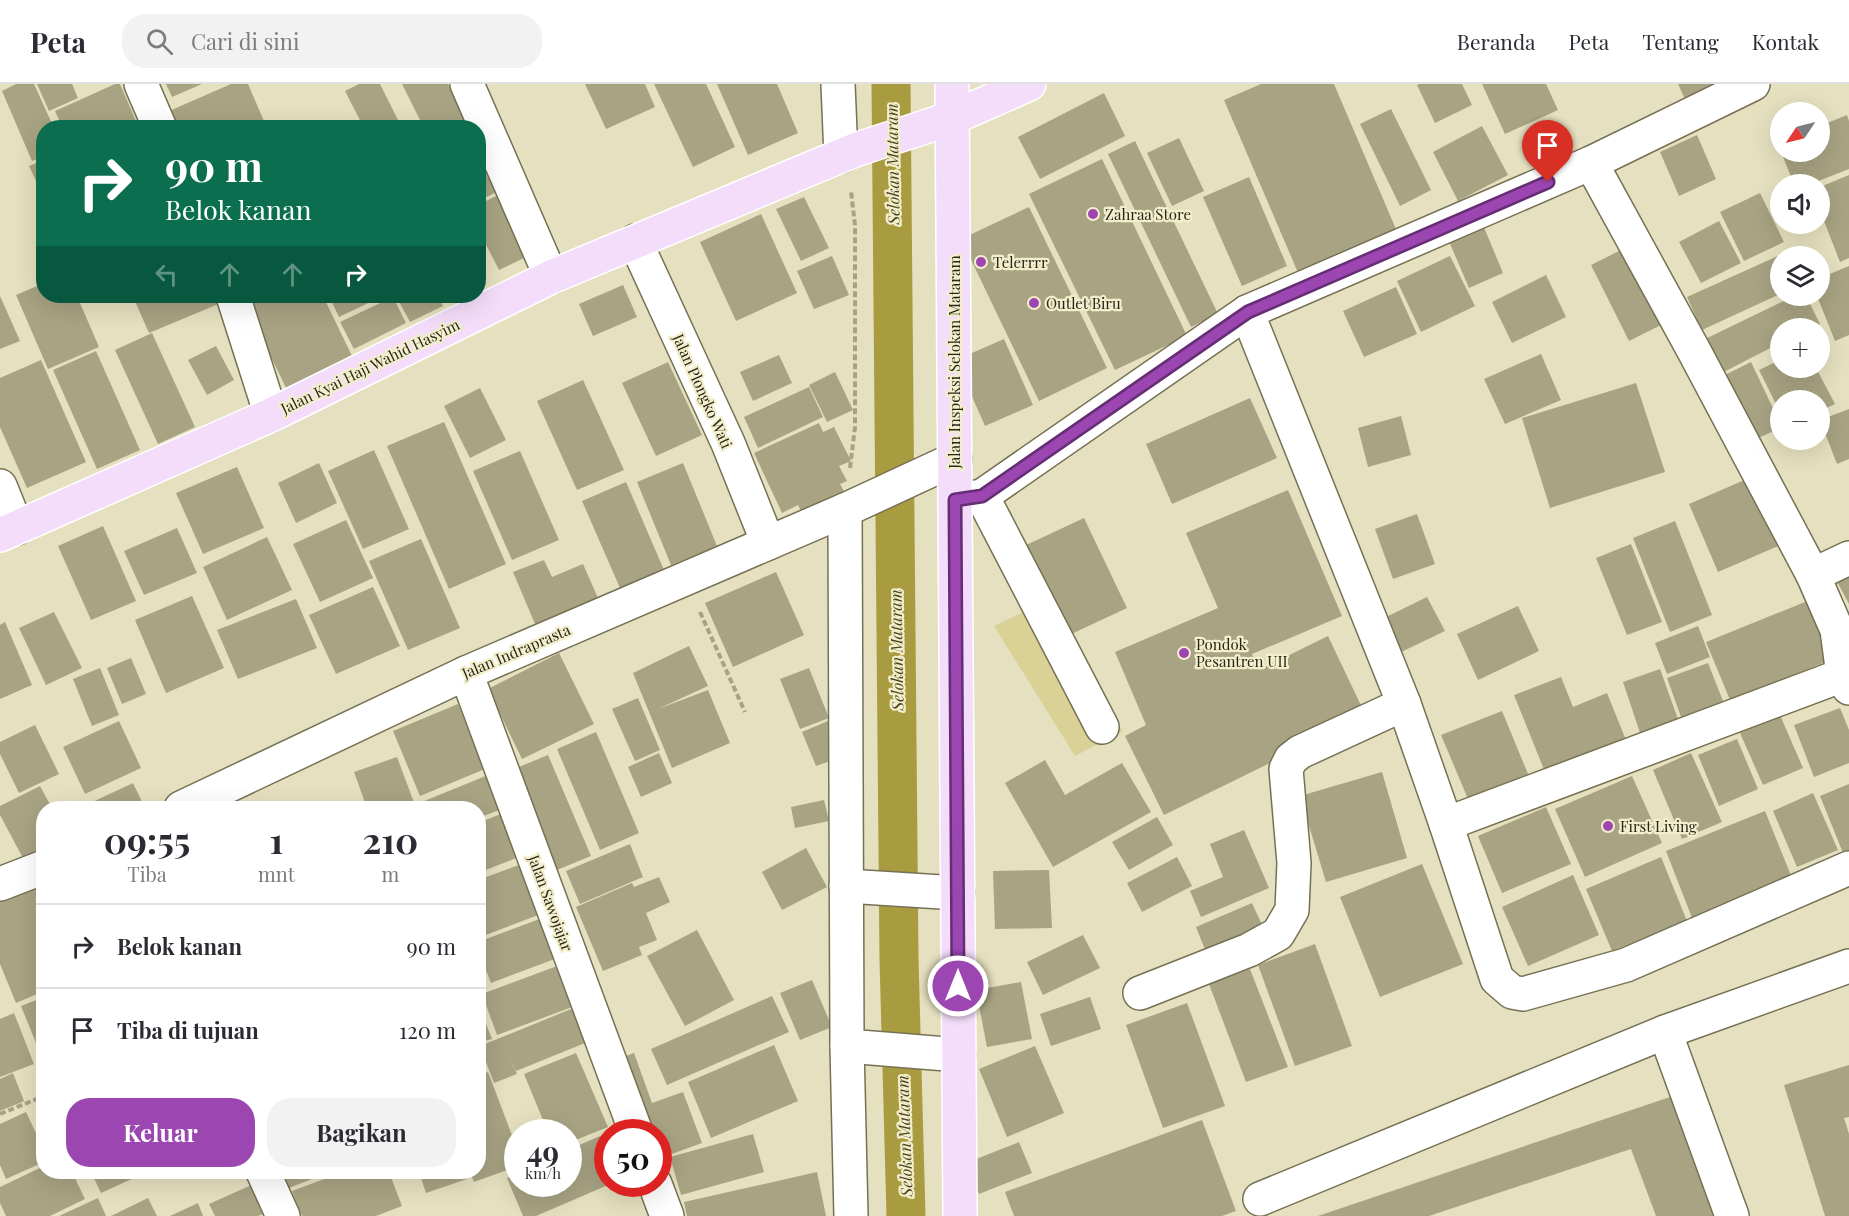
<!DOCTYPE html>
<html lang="id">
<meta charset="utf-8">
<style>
body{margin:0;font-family:"Playfair Display",serif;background:#f2f2f3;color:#2b2b33;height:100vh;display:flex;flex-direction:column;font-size:22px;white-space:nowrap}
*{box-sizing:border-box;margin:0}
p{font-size:20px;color:#7c7c81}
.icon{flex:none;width:33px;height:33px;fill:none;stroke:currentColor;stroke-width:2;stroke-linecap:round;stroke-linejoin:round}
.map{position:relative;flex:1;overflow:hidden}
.details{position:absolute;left:36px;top:717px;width:450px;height:378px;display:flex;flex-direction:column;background:#fff;border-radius:24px;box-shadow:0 6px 24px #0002}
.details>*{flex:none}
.banner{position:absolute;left:36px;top:36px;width:450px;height:183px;border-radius:24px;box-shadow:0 6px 24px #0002;background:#0b6e4f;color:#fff;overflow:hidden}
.needle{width:39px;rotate:235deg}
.buttons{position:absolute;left:1770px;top:18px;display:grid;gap:12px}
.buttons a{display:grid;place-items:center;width:60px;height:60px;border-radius:50%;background:#fff;box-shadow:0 6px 24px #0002;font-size:30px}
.speed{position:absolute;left:504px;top:1035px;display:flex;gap:12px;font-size:30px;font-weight:700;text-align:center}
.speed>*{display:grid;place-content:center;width:78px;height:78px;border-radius:50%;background:#fff;box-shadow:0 6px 24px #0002;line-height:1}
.speed small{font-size:15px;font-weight:400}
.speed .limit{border:9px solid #d22;background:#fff;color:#111}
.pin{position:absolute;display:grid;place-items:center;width:51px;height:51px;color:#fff;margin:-62px -26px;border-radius:50% 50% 50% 0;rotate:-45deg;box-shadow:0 0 6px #0007}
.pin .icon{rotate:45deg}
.me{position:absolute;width:66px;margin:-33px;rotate:0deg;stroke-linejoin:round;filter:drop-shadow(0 0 4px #0008)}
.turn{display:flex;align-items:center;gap:21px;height:126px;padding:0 30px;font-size:27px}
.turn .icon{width:78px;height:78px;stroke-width:2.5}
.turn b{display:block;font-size:42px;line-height:51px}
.lanes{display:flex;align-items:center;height:57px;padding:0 30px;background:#0003;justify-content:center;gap:30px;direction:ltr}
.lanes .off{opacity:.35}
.eta{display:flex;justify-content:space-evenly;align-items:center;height:102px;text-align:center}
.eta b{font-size:36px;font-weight:700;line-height:42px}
.button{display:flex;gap:12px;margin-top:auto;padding:12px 30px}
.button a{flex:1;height:69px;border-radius:24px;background:#9c46b2;color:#fff;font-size:24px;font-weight:700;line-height:69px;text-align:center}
.button a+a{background:#f2f2f3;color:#2b2b33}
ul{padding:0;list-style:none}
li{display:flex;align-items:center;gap:18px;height:84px;padding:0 30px;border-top:2px solid #e1e1e2}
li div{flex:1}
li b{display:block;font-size:22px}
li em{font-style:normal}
header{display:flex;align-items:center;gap:36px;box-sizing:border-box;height:84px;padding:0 30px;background:#fff;border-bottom:2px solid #e1e1e2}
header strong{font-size:28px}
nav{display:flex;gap:33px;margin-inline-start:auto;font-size:21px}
.search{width:420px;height:54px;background:#f2f2f3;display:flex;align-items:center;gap:15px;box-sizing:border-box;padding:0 21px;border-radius:24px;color:#7c7c81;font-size:22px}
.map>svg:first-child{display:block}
.green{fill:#dad197}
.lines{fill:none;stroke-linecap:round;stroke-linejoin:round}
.canal{stroke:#a99b3f;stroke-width:39}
.building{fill:#a8a383}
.minor-casing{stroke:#767153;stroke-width:36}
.major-casing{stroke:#fff;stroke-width:36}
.path{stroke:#a6a288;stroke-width:4;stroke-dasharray:6 3;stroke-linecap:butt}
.minor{stroke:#fff;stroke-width:33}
.major{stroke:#f4ddfa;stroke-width:33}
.route-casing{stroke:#652e74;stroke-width:15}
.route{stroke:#9c46b2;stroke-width:10}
.poi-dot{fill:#9c46b2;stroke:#f3eecb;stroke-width:2}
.labels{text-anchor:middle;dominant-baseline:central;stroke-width:4.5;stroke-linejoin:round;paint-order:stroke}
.poi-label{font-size:15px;fill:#28261a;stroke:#f3eecb;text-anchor:start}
.street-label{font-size:15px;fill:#28261a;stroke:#f3eecb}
.water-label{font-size:16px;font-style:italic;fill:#49431c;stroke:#f3eecb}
</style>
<header>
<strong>Peta</strong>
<div class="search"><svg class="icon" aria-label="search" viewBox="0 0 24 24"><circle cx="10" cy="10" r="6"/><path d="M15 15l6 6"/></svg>Cari di sini</div>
<nav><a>Beranda</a><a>Peta</a><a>Tentang</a><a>Kontak</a></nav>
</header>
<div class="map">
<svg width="1849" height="1132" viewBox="0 0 1849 1132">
<rect width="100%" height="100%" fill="#e5e0bf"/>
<!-- green -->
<path class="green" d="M1044,518l79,129 -48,25 -81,-130z"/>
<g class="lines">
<!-- canal -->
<path class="canal" d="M891,0l8,875 7,257"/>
</g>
<!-- building -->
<g class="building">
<path d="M16,0h18l20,44h-10v28l-12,5 -30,-70z"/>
<path d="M37,0h35l6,14 -29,13z"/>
<path d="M115,0h5l19,44h-76l-8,-17z"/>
<path d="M166,0h36l-30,13z"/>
<path d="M231,0h17l19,44h-93l-7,-16z"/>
<path d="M359,0h21l22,44h-38l-19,-37z"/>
<path d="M402,0h46l22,44h-46z"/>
<path d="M585,0h60l10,23 -49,22z"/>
<path d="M654,0h52l29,63 -42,20z"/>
<path d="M717,0h60l21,49 -50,22z"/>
<path d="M1261,0h73l67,157 -99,41 -78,-182z"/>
<path d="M1419,0h43l10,21 -37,18 -18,-38z"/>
<path d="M1482,0h64l12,26 -53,24z"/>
<path d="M1678,0h64l-52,26z"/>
<path d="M1104,9l21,43 -85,43 -22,-42z"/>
<path d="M1391,25l40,81 -31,16 -40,-82z"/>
<path d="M1847,31l2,6v48l-38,15h-17l-13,-32h39v-26z"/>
<path d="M1482,42l26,49 -50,26 -25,-49z"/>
<path d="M1697,51l19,44 -37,17 -19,-44z"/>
<path d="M1179,54l25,53 -32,15 -25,-53z"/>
<path d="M1135,57l83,173 -27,13 -83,-173z"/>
<path d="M478,61l23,45 -23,11z"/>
<path d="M1102,75l85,177 -72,34 -86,-176z"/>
<path d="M44,76v38l-15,-32z"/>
<path d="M1849,91v83l-9,4 -20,-51v-24z"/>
<path d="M1249,93l38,89 -45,20 -39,-89z"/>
<path d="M502,109l30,61 -33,16 -21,-41v-24z"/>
<path d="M1760,109l24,49 -40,19 -24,-49z"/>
<path d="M804,113l25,51 -28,13 -25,-52z"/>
<path d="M1029,123l78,161 -68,33 -78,-162z"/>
<path d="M761,130l36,79 -61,28 -36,-79z"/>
<path d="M1719,137l22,42 -40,20 -22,-41z"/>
<path d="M1483,141l20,48 -34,15 -21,-49z"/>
<path d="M1631,161l38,76 -40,20 -38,-76z"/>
<path d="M1780,171v39l-78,36 -15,-33z"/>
<path d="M832,172l17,39 -35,14 -17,-38z"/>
<path d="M1450,172l25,50 -54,26 -24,-51z"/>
<path d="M1849,182v69l-14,6 -18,-45h3v-18z"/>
<path d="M1546,191l20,42 -54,26 -20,-41z"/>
<path d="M44,199v13h33l22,51 -51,22 -32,-74z"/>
<path d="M623,201l14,32 -44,19 -14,-32z"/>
<path d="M1396,203l21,47 -53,23 -21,-46z"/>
<path d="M0,212l20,45 -20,8z"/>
<path d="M142,212h84l2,4 -79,33 -15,-34z"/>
<path d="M245,212h78l32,66 -66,32 -47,-97z"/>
<path d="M329,212h54l-44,21z"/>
<path d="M396,212h42l5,10 -33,16z"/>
<path d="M1794,212h12l14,28 -10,4h-30v15l-62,32 -17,-34z"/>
<path d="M393,213l13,26 -52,26 -14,-27z"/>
<path d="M152,249l43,94 -37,17 -43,-94z"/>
<path d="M1004,255l29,66 -48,21 -29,-66z"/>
<path d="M216,262l18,34 -27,15 -19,-35z"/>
<path d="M96,267l44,99 -43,19 -44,-99z"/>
<path d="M1541,270l20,46 -56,24 -21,-45z"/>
<path d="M779,271l13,28 -39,18 -13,-29z"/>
<path d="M41,276l45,102 -59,26 -27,-61v-49z"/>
<path d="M1780,276v8h36l19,36 -15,7v-11h-40v12l-21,-42z"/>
<path d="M668,278l34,73 -46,21 -34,-73z"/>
<path d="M1751,278l29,61v5l-32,15 -31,-64z"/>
<path d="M835,288l18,38 -26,12 -18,-37z"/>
<path d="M583,296l41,90 -47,20 -40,-89z"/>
<path d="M1636,299l29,89 -115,36 -28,-90z"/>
<path d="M809,303l14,30 -65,31 -14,-31z"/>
<path d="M480,304l26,52 -36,18 -26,-52z"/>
<path d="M1250,314l27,60 -105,46 -26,-60z"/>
<path d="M1849,325v50l-12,5 -17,-44z"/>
<path d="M1401,332l10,39 -43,12 -10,-39z"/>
<path d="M444,338l62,142 -57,25 -62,-143z"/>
<path d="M819,339l4,9 11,-5 17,34 -12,5 8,15 -7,3 6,11 -43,20 -5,-10 -16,8 -28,-60z"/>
<path d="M374,366l35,79 -46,20 -35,-78z"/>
<path d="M520,367l39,89 -47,20 -39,-89z"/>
<path d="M319,379l18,40 -41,20 -18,-40z"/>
<path d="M683,379l34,83 -46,19 -34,-83z"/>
<path d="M237,383l27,61 -61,26 -27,-61z"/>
<path d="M1756,391l29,68 -67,29 -29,-68z"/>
<path d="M626,398l38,88 -44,18 -38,-87z"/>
<path d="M1288,406l54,126 -90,38 7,16 69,-34 38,80 -202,99 -39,-79 21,-11 -31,-73 103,-44 -32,-75z"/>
<path d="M1417,430l18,50 -42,15 -18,-50z"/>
<path d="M1084,434l43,90 -62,29 -43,-90z"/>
<path d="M346,436l27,58 -53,24 -27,-58z"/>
<path d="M1675,437l37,94 -42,17 -37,-94z"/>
<path d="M103,442l33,75 -45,19 -33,-74z"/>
<path d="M177,444l20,45 -53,22 -20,-44z"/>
<path d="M267,453l25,53 -65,30 -24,-53z"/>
<path d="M421,455l39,89 -52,22 -39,-89z"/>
<path d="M1631,460l31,78 -35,13 -31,-77z"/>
<path d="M544,476l8,17 31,-13 15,34 -63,26 -22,-52z"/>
<path d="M1849,484v36l-15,-28z"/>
<path d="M776,488l28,63 -71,32 -28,-64z"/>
<path d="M373,503l27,59 -64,28 -27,-59z"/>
<path d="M192,512l32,72 -58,25 -31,-73z"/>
<path d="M1427,513l18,34 -48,23 -17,-34z"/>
<path d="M296,515l21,49 -79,31 -21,-49z"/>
<path d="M1810,516l23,59 -103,41 -24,-58z"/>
<path d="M1518,522l21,45 -61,29 -21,-46z"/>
<path d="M54,528l28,56 -36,17 -27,-57z"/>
<path d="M5,538l27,63 -32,14v-74z"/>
<path d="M1698,542l12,31 -43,17 -12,-31z"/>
<path d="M689,562l19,40 -50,23 50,-19 22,53 -58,25 -39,-95z"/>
<path d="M559,569l35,71 -72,35 -34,-70z"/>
<path d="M131,574l15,36 -24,10 -15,-36z"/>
<path d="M1708,579l15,38 -42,16 -14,-39z"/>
<path d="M100,584l19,47 -27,11 -19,-47z"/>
<path d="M809,584l20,50 -29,11 -20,-50z"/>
<path d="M1660,585l18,50 -38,14 -17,-51z"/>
<path d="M1561,593l12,30 34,-14 19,47 -81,32 -31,-77z"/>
<path d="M638,614l22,52 -25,11 -23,-52z"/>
<path d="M458,620l27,65 -65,27 -27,-65z"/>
<path d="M1840,624l9,22v33l-35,14 -20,-52z"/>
<path d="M1502,627l26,63 -60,25 -27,-64z"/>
<path d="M1780,631l23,53 -40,17 -23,-52z"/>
<path d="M119,637l22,47 -56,26 -22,-47z"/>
<path d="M828,637l14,36 -26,9 -14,-34z"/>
<path d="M35,641l24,49 -40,19 -19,-39v-12z"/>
<path d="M596,648l43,101 -39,17 -43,-101z"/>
<path d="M1737,655l21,50 -39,17 -21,-51z"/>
<path d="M659,669l13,30 -31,14 -13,-30z"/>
<path d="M1691,669l31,69 -40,17 -29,-69z"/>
<path d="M548,671l43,101 -34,14 -43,-101z"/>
<path d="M397,673l19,51h-49l-13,-36z"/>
<path d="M1045,676l20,35 57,-32 29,49 -98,55 -48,-84z"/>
<path d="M1382,688l25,86 -81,24 -26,-86z"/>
<path d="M488,691l14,34 -24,9v-10h-53l-3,-6z"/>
<path d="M1632,692l30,67 -77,34 -30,-68z"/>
<path d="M133,699l12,25h-57l-2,-3z"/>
<path d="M1849,700v66l-6,3 -23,-57z"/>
<path d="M40,702l12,22h-8v42l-20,10 -24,-45v-9z"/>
<path d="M1813,709l25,57 -41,17 -24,-56z"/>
<path d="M824,716l5,21 -34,7 -4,-21z"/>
<path d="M1546,723l25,57 -69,29 -24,-57z"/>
<path d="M1765,727l29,72 -100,40 -28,-72z"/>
<path d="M506,728l18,43 -46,18v-50z"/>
<path d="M1157,733l16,28 -44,25 -17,-28z"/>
<path d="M1244,746l25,58 -68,29 -11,-26 33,-14 -13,-33z"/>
<path d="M630,760l13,33 -63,27 -14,-33z"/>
<path d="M806,764l21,39 -45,23 -20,-38z"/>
<path d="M1177,773l15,29 -50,26 -15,-29z"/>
<path d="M1661,773l26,64 -75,30 -26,-62z"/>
<path d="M527,778l19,50 -68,26v-58z"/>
<path d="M1422,780l41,100 -83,33 -40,-100z"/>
<path d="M1049,786l3,58 -57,1 -2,-58z"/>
<path d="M1573,791l26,60 -71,31 -26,-59z"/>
<path d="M659,793l11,25 -24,11 11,27 -18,7 3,8 -39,16 -27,-64 56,-24 2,4z"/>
<path d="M44,798v109l-28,12 -16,-39v-64z"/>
<path d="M1252,819l11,24 -57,25 -10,-25z"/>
<path d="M553,830l15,40 -77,29 -13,-33v-8z"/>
<path d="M697,846l37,70 -49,26 -38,-70z"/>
<path d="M1083,851l17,33 -57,27 -16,-33z"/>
<path d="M1315,860l37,102 -57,20 -37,-101z"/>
<path d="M568,878l15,41 -86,32 -15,-41z"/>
<path d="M1250,885l38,98 -42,15 -37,-98z"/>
<path d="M812,896l20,47 -32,13 -20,-47z"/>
<path d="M1021,898l11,57 -45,8 -11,-57z"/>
<path d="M772,912l17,36 -122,53 -16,-36z"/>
<path d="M44,913v44l-8,2 -15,-37z"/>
<path d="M1090,913l11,32 -50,17 -11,-32z"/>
<path d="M1187,919l38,103 -62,22 -37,-103z"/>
<path d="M478,920l14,35 -14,4z"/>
<path d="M581,921l14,34 -79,32 -7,-15 8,18 -23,9 -14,-37z"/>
<path d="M14,929l20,51 -34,13v-58z"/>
<path d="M774,961l24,56 -87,37 -23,-56z"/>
<path d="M1035,962l29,67 -57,24 -28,-68z"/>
<path d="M576,969l32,74 -40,16v-11h-20l-24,-58z"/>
<path d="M634,969l18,50 31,-11 19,51 -44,16v-27h-15l-27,-72z"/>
<path d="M1849,981v52l-5,1 5,16v82h-24l-41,-131z"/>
<path d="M488,988l30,79v15l-44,16 -4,-10h8v-96z"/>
<path d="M13,989l11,28 -24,10v-32z"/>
<path d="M1670,1013l21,33 -8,2 32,84h-59l-25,-67 -202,67h-111z"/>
<path d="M26,1028l18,38v12l-38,17 -6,-14v-41z"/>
<path d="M1202,1036l34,91 -14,5h-208l-9,-24z"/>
<path d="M753,1050l11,38 -83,23 -11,-38z"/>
<path d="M600,1052l8,16v33l-72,31h-13l-16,-38 11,-5v11h50v-34z"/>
<path d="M1019,1058l13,31 -53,21 -13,-31z"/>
<path d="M44,1082v6h28l13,27 -35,17h-44l-6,-13v-16z"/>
<path d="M91,1088h56l-46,21z"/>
<path d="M282,1088h32l3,5 -28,11z"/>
<path d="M343,1088h46l13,34 -26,10h-74l-10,-25z"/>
<path d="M419,1088h45l3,7 -41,14z"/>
<path d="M817,1088l9,44h-139l-3,-14z"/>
<path d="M256,1099l12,29 -10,4h-43l-6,-12z"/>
<path d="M98,1114l8,18h-47z"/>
<path d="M148,1114l9,18h-46z"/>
<path d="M198,1119l5,13h-33z"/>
</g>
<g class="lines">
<!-- minor casing -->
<g class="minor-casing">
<g id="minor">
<path d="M141,0l19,44"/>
<path d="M467,0l84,193"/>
<path d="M838,0l3,72"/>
<path d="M1591,79l102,186 120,226 24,55 6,45 6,13"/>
<path d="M635,157l93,202 40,100"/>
<path d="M233,212l38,119"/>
<path d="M1247,228l157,392 42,120"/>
<path d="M0,402l17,42"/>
<path d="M982,412l120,231"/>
<path d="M955,416l27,-4 265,-184 344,-149 162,-79"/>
<path d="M845,426l2,536 4,170"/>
<path d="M1813,491l36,-17"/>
<path d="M466,589l170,459"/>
<path d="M1843,591l-397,149 51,155 15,13 11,2 103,-29 223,-97"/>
<path d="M181,724l285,-135 379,-163 110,-51"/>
<path d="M0,800l44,-17"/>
<path d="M846,802l112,7"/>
<path d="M1140,909l109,-43 29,-16 14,-24 2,-47 -8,-94 5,-10 9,-7 104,-48"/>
<path d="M1665,948l67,184"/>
<path d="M847,962l112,9"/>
<path d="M263,1088l20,44"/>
<path d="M655,1100l12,32"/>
<path d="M1260,1115l405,-167 184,-66"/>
</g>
</g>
<!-- major casing -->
<g class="major-casing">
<g id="major">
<path d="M952,0l8,1132"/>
<path d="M0,451l271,-120 280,-138 304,-127 97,-32 77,-34"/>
</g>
</g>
<!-- path -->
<g class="path">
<path d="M850,384l5,-41v-202l-4,-34"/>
<path d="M700,528l45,100"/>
<path d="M0,1030l44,-18"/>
</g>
<!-- minor -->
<use href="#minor" class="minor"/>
<!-- major -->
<use href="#major" class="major"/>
</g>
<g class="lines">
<!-- route casing -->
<g class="route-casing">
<path id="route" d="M958,902l-3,-486 27,-4 266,-184 300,-130"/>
</g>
<!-- route -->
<use href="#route" class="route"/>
</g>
<!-- markers -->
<g class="poi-dot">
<circle cx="1093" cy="130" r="6"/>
<circle cx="981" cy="178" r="6"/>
<circle cx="1034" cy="219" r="6"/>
<circle cx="1184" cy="569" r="6"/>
<circle cx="1608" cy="742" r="6"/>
</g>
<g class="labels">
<!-- poi labels -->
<g class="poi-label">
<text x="1105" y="130">Zahraa Store</text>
<text x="993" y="178">Telerrrr</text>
<text x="1046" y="219">Outlet Biru</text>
<text x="1196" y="560">Pondok<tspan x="1196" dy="17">Pesantren UII</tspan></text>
<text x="1620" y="742">First Living</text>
</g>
<!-- street labels -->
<g class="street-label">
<text transform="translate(954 278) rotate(-90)">Jalan Inspeksi Selokan Mataram</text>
<text transform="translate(370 282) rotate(-26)">Jalan Kyai Haji Wahid Hasyim</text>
<text transform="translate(703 307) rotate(66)">Jalan Plongko Wati</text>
<text transform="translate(516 567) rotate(-23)">Jalan Indraprasta</text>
<text transform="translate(551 819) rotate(70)">Jalan Sawojajar</text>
</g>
<!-- water labels -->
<g class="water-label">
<text transform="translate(892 80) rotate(-91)">Selokan Mataram</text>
<text transform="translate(896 566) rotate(-91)">Selokan Mataram</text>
<text transform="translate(904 1052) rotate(-92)">Selokan Mataram</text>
</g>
</g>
</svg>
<div class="buttons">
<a><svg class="needle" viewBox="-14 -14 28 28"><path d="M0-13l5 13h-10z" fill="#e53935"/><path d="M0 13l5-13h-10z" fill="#7c7c81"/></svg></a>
<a><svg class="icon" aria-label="sound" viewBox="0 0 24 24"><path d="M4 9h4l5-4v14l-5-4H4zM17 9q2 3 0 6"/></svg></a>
<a><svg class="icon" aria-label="layers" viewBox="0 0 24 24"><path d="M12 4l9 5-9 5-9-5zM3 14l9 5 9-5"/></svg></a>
<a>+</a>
<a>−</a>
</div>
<div class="speed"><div>49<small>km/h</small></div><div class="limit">50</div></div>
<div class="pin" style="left:1548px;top:98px;background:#d93025"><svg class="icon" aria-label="arrive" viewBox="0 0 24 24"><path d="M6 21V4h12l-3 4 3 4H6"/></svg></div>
<svg class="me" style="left:958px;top:902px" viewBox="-20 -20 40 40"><circle r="17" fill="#9c46b2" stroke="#fff" stroke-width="3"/><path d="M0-11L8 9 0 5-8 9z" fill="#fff"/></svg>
<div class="banner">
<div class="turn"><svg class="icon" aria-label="right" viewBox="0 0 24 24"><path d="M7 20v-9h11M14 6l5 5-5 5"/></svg><div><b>90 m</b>Belok kanan</div></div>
<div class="lanes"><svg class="icon off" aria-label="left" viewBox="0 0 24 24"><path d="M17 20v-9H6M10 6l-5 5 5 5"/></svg><svg class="icon off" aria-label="ahead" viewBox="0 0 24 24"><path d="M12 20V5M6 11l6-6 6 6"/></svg><svg class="icon off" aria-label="ahead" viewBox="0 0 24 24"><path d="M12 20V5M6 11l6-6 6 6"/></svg><svg class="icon" aria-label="right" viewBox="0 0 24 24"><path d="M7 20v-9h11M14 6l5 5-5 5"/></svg></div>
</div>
<section class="details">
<div class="eta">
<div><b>09:55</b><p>Tiba</p></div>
<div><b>1</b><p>mnt</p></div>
<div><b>210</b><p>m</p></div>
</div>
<ul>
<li><svg class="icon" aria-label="right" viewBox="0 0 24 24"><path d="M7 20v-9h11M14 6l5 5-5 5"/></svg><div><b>Belok kanan</b></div><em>90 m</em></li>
<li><svg class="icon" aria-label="arrive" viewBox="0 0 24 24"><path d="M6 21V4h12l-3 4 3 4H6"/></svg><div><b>Tiba di tujuan</b></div><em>120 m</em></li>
</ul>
<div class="button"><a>Keluar</a><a>Bagikan</a></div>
</section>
</div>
